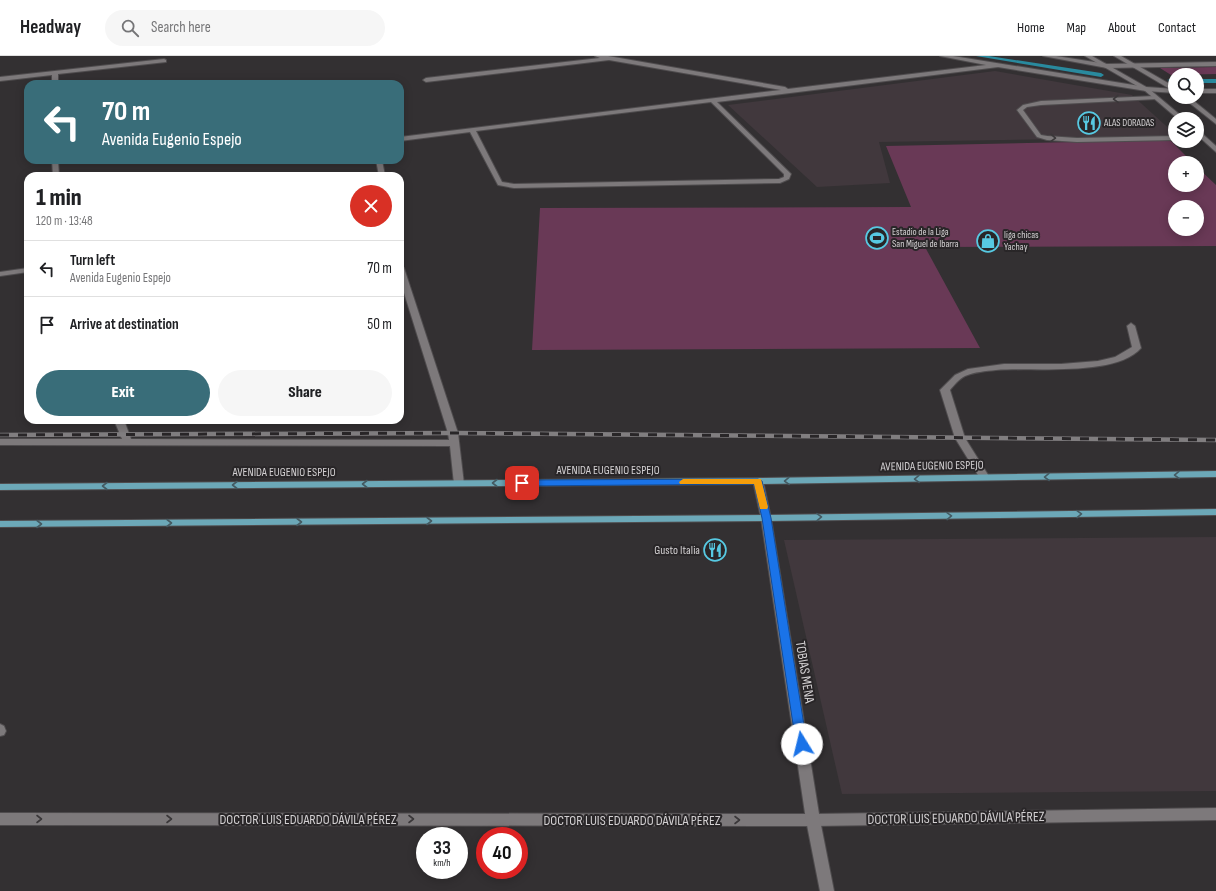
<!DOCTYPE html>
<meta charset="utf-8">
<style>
body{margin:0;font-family:"Sofia Sans Condensed",sans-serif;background:#f6f6f6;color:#202124;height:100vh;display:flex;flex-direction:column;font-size:15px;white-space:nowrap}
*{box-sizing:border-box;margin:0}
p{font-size:13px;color:#757577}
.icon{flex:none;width:22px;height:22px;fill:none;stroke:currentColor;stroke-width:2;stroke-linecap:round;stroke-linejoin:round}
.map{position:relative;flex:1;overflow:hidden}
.drawer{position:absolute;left:24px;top:116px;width:380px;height:252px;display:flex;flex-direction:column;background:#fff;border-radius:12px;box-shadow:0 2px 10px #0003}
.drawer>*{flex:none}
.hud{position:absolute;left:24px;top:24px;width:380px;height:84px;border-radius:12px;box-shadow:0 2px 10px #0003;background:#396d79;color:#fff;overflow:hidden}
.buttons{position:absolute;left:1168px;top:12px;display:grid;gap:8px}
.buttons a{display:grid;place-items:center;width:36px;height:36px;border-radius:50%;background:#fff;box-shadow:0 2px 10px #0003;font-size:20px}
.speed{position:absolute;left:416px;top:771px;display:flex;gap:8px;font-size:20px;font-weight:700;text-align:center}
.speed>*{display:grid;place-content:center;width:52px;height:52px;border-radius:50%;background:#fff;box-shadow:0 2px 10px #0003;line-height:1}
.speed small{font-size:10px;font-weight:400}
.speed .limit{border:6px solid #d22;background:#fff;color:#111}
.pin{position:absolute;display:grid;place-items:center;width:34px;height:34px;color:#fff;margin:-17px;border-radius:8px;box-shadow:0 2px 6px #0006}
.me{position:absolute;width:44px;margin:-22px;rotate:351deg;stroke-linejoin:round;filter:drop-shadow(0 0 3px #0008)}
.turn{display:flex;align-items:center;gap:14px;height:84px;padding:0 12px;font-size:18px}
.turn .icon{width:52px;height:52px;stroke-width:2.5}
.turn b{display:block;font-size:28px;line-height:34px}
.round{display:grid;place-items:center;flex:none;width:42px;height:42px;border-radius:21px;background:#f6f6f6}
.head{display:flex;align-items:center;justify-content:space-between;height:68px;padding:0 12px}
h1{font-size:24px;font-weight:800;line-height:30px}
.cta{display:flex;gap:8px;margin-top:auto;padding:8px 12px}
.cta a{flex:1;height:46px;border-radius:24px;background:#396d79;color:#fff;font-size:16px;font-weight:800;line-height:46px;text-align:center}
.cta a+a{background:#f6f6f6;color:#202124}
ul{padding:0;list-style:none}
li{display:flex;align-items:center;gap:12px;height:56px;padding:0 12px;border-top:1px solid #e0e0e0}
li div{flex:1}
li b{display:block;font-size:15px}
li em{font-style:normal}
header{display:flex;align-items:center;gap:24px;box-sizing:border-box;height:56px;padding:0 20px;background:#fff;border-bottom:1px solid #e0e0e0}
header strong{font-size:19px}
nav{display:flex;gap:22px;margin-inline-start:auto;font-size:14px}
.search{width:280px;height:36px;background:#f6f6f6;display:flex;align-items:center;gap:10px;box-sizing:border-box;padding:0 14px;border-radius:22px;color:#757577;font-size:15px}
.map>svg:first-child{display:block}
.built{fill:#41383d}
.green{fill:#693956;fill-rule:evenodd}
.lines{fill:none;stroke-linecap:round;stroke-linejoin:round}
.stream{fill:#298a9e;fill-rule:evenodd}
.lane-casing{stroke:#4f4c4e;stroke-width:2}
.street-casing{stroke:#4f4c4e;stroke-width:2}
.secondary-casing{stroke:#4f4c4e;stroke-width:2}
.primary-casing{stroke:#4f4c4e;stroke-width:2}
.lane{fill:#7d797b;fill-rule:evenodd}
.street{fill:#7d797b;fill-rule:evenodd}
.secondary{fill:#7d797b;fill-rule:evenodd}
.primary{fill:#6ca8b8;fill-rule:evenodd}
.rail-casing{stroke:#817e80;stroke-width:4.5}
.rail{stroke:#292628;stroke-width:3;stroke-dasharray:9;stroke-linecap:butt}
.oneway{stroke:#3a3739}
.oneway2{stroke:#445a62}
.route{fill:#1a73e8;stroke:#114b97}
.slow{fill:#f59e0b}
.labels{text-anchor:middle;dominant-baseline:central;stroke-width:4;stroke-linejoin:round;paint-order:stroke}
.far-poi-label{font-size:10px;fill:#d3d0d2;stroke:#292628;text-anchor:start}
.street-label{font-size:12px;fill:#d3d0d2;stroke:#292628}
.poi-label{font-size:12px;fill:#d3d0d2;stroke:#292628;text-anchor:end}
.near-street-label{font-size:14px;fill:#d3d0d2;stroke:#292628}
</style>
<header>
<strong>Headway</strong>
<div class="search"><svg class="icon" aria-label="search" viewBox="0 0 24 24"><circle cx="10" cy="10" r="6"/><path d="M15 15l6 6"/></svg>Search here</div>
<nav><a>Home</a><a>Map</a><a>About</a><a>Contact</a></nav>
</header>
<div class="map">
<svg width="1216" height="835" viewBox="0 0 1216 835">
<rect width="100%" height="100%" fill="#333032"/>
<!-- built -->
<g class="built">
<path d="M995,15l137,24 43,39v3l-296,5 11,41 -73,4 -89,-82z"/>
<path d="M1216,481v254l-374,3 -58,-254z"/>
</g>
<!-- green -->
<g class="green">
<path d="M1216,11v7l-45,1 -11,-7z"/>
<path d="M1170,84l23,23h-18v22h22v-18l19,18v61l-291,1 55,101 -448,2 8,-142 371,-1 -25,-61zM1175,151h22v22h-22z"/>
</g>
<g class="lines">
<!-- stream -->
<g class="stream">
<path d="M976,0h13l112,17 3,2 -3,2z"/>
<path d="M1175,22v4l-8,-2z"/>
<rect x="1197" y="23" width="19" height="4"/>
</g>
<!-- lane casing -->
<g class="lane-casing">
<g id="lane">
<rect x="1197" y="33" width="19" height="4"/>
<path d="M1155,40l2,1v2l-116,6 -14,2 -4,3 18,25 6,1 30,2 98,-2v4l-98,2 -30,-2 -10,-3 -20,-27 6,-5 18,-4z"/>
<path d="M1131,267l4,3 6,22c-25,29 -108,19 -145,22 -10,1 -22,2 -31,6 -6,3 -11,9 -15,14l15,48 25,40 -1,2h-8l-26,-42 -15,-48 15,-15 13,-6 36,-5h57l37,-3 17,-4 17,-10 -5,-21z"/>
<path d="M0,668l4,2 2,5 -2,4 -4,1z"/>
</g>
</g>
<!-- street casing -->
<g class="street-casing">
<g id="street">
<path d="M595,0h13l177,31 3,2 198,-24 -46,-9h13l193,31 29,2v4l-29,-2 -148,-24 -281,35 73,71 1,1 -2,5 -9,4 -266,5 -16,-3 -28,-53 -70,9v-4l381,-47 -172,-30 -183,22 -3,-2 3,-2 174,-20zM711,46l73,72v3l-5,2 -265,5 -12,-2 -26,-51z"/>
<path d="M1043,0h13l51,8 109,-2v4l-109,2z"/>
<path d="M164,3l2,1v2l-108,12v10h-6v-9l-52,6v-4z"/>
<path d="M52,104h6l1,16h-6z"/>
<path d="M376,104h6l3,16h-6z"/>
<path d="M400,210l4,2 54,165 6,51 -1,2h-8l-1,-2 -4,-38 -450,-1v-6h122l-8,-19h10l7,19 318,1 -1,-7 -48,-153z"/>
<path d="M28,212v4l-28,4v-4z"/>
<path d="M1216,752v12l-403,6 -813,-1v-12l813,1z"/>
</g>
</g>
<!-- secondary casing -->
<g class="secondary-casing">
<g id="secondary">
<path d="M1085,0h7l56,32 37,31h-7l-34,-29z"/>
<path d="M1114,0h7l54,31v5z"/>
<path d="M1182,41h7l27,22v5z"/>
<path d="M1197,73l19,17v6l-19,-17z"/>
<path d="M758,422l5,3 8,37 49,302 14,71h-14l-14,-71 -45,-302 -8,-37z"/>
</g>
</g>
<!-- primary casing -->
<g class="primary-casing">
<g id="primary">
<path d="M1216,415v6l-458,7 -758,6v-6l758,-6z"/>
<path d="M1216,453v6l-450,6 -766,6v-6l766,-6z"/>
</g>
</g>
<!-- lane -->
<use href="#lane" class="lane"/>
<!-- street -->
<use href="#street" class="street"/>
<!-- secondary -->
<use href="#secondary" class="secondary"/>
<!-- primary -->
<use href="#primary" class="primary"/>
<!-- rail casing -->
<g class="rail-casing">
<path id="rail" d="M0,379l453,-2 763,7"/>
</g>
<!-- rail -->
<use href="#rail" class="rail"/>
</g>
<!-- one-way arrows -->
<defs><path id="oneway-chevron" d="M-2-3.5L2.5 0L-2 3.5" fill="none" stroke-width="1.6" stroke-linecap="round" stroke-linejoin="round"/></defs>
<g class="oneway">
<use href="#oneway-chevron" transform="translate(1116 43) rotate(178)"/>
<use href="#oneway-chevron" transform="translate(1053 82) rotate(4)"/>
<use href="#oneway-chevron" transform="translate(39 763)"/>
<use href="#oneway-chevron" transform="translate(169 763)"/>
<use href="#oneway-chevron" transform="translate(411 763)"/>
<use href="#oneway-chevron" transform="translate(737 764)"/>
</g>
<g class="oneway2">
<use href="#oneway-chevron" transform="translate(1177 419) rotate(179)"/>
<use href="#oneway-chevron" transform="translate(1047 421) rotate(179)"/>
<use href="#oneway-chevron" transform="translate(917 423) rotate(179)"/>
<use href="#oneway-chevron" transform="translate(787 425) rotate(179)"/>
<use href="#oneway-chevron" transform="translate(495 427) rotate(180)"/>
<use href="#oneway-chevron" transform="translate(365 428) rotate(180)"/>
<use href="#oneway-chevron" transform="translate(235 429) rotate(180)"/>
<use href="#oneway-chevron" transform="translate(105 430) rotate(180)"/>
<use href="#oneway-chevron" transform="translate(1079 458) rotate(-1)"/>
<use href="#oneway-chevron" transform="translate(949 460) rotate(-1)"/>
<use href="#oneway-chevron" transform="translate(819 461) rotate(-1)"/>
<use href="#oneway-chevron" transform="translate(429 465)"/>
<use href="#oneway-chevron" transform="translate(299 466)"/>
<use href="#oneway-chevron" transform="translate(169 467)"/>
<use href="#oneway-chevron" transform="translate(39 468)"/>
</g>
<!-- route -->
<path class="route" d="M758,423l4,2 9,37 36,226 -1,4 -4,1 -5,-1 -1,-4 -34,-226 -8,-34 -232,2 -4,-3 4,-3z"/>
<!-- slow -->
<path class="slow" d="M683,423h78l7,28 -1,2h-7l-6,-25h-74l-1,-2z"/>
<!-- icons -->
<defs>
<g id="restaurant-ring" transform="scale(1.15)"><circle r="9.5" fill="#292628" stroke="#57c9e2" stroke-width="1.5"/><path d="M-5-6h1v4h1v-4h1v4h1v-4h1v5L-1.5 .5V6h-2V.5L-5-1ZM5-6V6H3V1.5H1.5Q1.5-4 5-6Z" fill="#57c9e2"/></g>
<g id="stadium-ring" transform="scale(1.15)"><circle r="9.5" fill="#292628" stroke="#57c9e2" stroke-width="1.5"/><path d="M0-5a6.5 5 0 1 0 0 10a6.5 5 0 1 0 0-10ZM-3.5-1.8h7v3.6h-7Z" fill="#57c9e2"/></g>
<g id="shop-ring" transform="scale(1.15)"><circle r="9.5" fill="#292628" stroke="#57c9e2" stroke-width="1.5"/><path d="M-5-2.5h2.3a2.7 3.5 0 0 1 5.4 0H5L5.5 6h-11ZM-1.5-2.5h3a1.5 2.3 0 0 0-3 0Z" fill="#57c9e2"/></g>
</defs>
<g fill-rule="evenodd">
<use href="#restaurant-ring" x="1089" y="67"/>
<use href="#stadium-ring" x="877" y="182"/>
<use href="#shop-ring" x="988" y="185"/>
<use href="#restaurant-ring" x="715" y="494"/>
</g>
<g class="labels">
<!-- far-poi labels -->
<g class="far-poi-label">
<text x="1104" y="67">ALAS DORADAS</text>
<text x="892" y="176">Estadio de la Liga<tspan x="892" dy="12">San Miguel de Ibarra</tspan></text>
<text x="1004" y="179">liga chicas<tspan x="1004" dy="12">Yachay</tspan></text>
</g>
<!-- street labels -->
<g class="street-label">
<text transform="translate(932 410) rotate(-1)">AVENIDA EUGENIO ESPEJO</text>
<text x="608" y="414">AVENIDA EUGENIO ESPEJO</text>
<text x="284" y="416">AVENIDA EUGENIO ESPEJO</text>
</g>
<!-- poi labels -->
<g class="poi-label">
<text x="700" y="494">Gusto Italia</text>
</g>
<!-- near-street labels -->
<g class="near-street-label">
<text transform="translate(805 616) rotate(81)">TOBIAS MENA</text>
<text transform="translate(956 762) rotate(-1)">DOCTOR LUIS EDUARDO DÁVILA PÉREZ</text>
<text x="308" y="763">DOCTOR LUIS EDUARDO DÁVILA PÉREZ</text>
<text x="632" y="764">DOCTOR LUIS EDUARDO DÁVILA PÉREZ</text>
</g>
</g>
</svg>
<div class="buttons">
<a><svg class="icon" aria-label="search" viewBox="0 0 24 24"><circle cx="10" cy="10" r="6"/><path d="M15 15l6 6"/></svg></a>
<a><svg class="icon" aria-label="layers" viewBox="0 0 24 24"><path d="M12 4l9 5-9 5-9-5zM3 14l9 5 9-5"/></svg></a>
<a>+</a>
<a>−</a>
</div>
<div class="speed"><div>33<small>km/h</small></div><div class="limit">40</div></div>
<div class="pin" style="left:522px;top:427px;background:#d93025"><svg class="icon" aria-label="arrive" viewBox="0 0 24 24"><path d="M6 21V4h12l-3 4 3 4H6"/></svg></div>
<svg class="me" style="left:802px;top:688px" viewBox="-20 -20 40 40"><circle r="19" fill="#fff"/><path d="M0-13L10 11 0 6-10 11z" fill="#1a73e8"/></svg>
<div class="hud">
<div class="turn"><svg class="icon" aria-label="left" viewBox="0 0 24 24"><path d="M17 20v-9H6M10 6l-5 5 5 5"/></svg><div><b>70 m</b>Avenida Eugenio Espejo</div></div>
</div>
<section class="drawer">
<div class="head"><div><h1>1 min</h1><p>120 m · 13:48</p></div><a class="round" style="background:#d93025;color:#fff"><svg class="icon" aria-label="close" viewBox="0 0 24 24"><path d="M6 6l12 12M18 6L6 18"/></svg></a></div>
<ul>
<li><svg class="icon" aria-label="left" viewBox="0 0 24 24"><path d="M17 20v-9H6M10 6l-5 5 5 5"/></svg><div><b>Turn left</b><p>Avenida Eugenio Espejo</p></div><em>70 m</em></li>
<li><svg class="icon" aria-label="arrive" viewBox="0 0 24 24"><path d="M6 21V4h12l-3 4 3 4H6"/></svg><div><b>Arrive at destination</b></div><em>50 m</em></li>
</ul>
<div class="cta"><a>Exit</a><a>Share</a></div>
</section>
</div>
